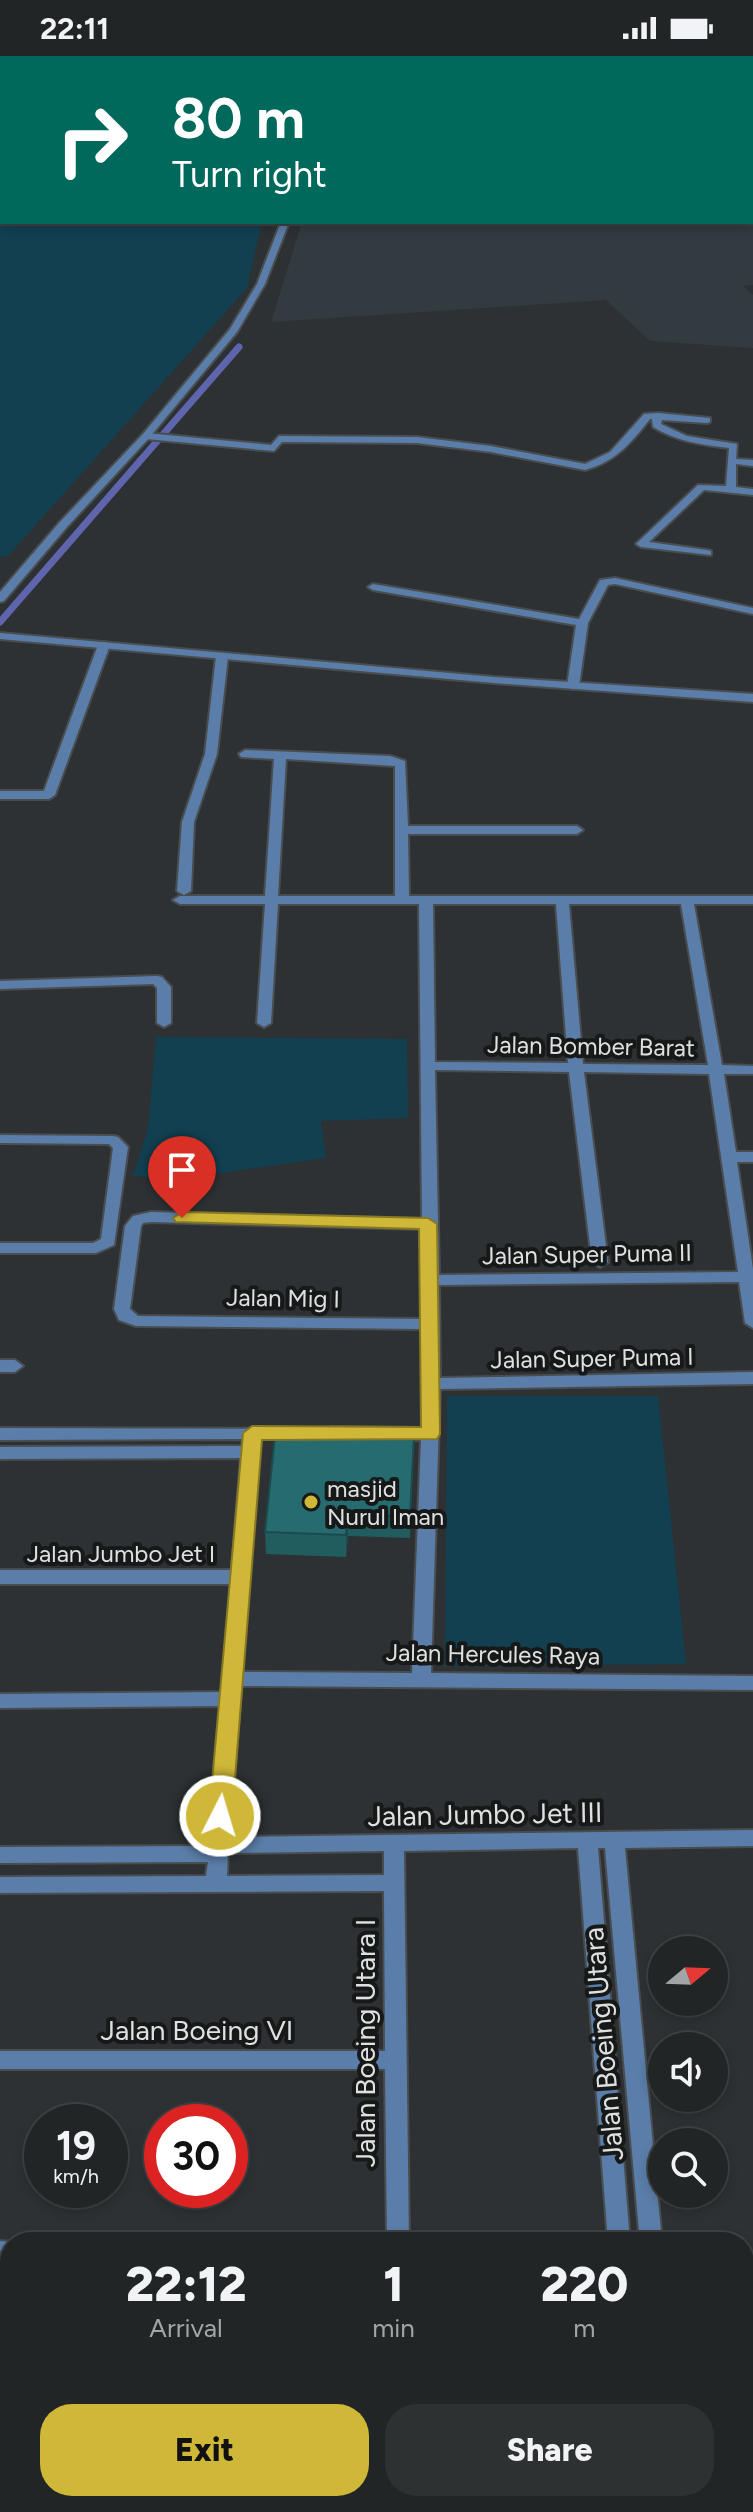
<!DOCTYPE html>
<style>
body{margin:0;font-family:Figtree,sans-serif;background:#2e3132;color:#f1f3f6;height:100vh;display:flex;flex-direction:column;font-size:30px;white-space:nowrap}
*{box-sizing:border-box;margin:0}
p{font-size:26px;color:#a2a5a7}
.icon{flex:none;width:44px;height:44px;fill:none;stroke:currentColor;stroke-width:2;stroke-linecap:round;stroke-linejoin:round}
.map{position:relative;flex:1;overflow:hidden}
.details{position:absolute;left:0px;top:2176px;width:754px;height:280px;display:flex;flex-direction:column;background:#222526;border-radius:32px 32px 0 0;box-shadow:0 4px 12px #0003,0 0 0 2px #3f4243}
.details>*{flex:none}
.top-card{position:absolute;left:0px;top:0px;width:754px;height:168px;box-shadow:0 4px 12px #0003,0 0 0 2px #3f4243;background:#00695c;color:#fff;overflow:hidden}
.needle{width:52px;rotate:71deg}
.controls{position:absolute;left:648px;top:1880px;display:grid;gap:16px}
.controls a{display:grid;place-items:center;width:80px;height:80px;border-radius:50%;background:#222526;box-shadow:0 4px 12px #0003,0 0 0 2px #3f4243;font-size:40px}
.speed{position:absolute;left:24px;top:2048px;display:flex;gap:16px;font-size:40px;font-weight:700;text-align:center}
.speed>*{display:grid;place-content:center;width:104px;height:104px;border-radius:50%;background:#222526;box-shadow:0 4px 12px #0003,0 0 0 2px #3f4243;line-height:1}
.speed small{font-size:20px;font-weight:400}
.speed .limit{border:12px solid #d22;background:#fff;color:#111}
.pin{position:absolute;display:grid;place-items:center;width:68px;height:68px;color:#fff;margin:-82px -34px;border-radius:50% 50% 50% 0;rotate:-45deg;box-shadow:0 0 8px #0007}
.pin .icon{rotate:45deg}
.me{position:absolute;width:88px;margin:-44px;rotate:5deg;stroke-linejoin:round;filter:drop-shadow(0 0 6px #0008)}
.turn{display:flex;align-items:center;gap:28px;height:168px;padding:0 40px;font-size:36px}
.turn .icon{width:104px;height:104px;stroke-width:2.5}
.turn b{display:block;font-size:56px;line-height:68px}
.eta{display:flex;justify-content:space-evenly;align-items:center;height:136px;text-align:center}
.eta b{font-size:48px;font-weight:800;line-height:56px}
.cta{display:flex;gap:16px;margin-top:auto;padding:16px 40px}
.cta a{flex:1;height:92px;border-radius:32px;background:#cfb837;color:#111;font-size:32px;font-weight:800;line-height:92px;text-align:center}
.cta a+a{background:#2e3132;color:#f1f3f6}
.status{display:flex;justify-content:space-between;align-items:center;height:56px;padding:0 40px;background:#222526;direction:ltr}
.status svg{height:22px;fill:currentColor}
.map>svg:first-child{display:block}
.built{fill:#313b40}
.green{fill:#124051}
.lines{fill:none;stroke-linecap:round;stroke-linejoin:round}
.stream{stroke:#5f65ad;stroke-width:7}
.minor-casing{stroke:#494d4f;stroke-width:4}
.tertiary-casing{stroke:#494d4f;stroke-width:4}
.minor{fill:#5a7ea9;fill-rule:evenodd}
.tertiary{fill:#5a7ea9;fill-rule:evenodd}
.wall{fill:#215c5f}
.shaded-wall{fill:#1b4b4e}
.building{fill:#266b6f;stroke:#1b4b4e;stroke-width:2}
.route{fill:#cfb837;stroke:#877824;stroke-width:2}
.poi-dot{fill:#cfb837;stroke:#171919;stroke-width:3}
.labels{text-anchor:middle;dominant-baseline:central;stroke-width:8;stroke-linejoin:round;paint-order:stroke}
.street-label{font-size:24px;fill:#dee1e2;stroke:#171919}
.poi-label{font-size:24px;fill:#dee1e2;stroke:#171919;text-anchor:start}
.near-street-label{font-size:28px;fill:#dee1e2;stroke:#171919}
</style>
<div class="status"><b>22:11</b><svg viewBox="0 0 49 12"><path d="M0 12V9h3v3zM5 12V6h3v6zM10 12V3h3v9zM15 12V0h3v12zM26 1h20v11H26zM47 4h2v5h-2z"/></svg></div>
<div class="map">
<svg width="753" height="2456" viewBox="0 0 753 2456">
<rect width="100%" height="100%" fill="#2d3133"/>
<!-- built -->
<path class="built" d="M753,31v198l-10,1 10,9v53l-103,-7 -44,-41 -335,22 31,-100h450z"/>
<!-- green -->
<g class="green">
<path d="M0,0h322l-320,2v164h260l-15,66 -239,268 -8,1z"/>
<path d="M156,981l251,2 1,79 -87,3 5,37 -148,21 -45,-3 15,-47z"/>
<path d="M447,1340h211l28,268 -241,2z"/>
</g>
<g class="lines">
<!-- stream -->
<path class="stream" d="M0,566l239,-275"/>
<!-- minor casing -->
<g class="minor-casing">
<g id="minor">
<rect x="752" y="43" width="1" height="4"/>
<path d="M658,357l52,5v4l-3,1 -45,-3 -1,4 26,12 50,8 -1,15 17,1v6l-17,-2v23l17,2v6l-49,-5 -55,52 58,8 4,1v4l-70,-8 -5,-3 62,-59 28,1 3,-38c-27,-3 -53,-7 -76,-21l-1,-8h-2c-19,24 -35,43 -65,51l-94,-18 -74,-9 -135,-1 -8,9 -128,-12 -5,-3 5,-3 125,12 8,-9 138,1 74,9 94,18 25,-12 34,-38z"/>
<path d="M615,522l138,30v6l-138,-30 -7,1 -20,38 -9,63 -6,3 -6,-3 9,-61 -203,-35 -5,-3 5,-3 206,35 21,-39z"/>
<path d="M104,586l6,3 -55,150 -6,4h-49v-8h44l54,-146z"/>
<path d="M222,597l6,3 -11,98 -23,68 -3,69 -7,4 -7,-4 5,-69 23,-68 11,-98z"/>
<path d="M245,694l145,6 15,5 3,65h169l6,4 -6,4h-169l1,62h344v8h-59l28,161 31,1v8h-29l12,78h17v10h-16l16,107v59l-8,-5 -6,-41 -300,3 1,93 313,-6v12l-313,5 -9,284 322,3v14l-512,-4 -11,151 523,-7v16l-128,2 37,394h-22l-35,-394h-7l32,394h-22l-30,-394 -174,3 5,391h-22l-2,-173h-385v-18h385l-1,-160 -384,2v-16l206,-1 2,-14 -208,1v-16l208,-1 13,-140 -221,2v-14l222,-2 9,-108h-231v-14h232l9,-112 -241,1v-12l242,-1 1,-7 -243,1v-12l303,1 3,4 -3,4 -43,2 -18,233 170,1 9,-233 -89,-1 -6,-2 -3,-4 3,-4 6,-2 90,1 1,-99 -287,-3 -17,-6 -5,-11 11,-83 8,-10 18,-4 271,7 -3,-315h-141l-7,119 -7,4 -7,-4 8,-119h-85l-7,-4 7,-4h85l9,-137 -33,-2 -2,-3zM286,703l109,7v130h-117zM433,848h123l12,159 -133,-1zM569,848h112l27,161 -125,-1zM435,1014l134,2 23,190 8,5 8,-5 -24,-190 125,2 29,198 -299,3zM151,1166l271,7 1,90 -285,-3 -8,-7 11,-83 2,-3zM384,1795v24l-157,1 1,-23z"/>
<path d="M157,920l5,1 9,10v36l-7,4 -7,-4v-35l-4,-4 -153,5v-8z"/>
<path d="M0,1079l113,1 5,1 10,10 -14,98 -18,8h-96v-10h93l8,-4 12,-91 -4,-4 -109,-1z"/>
<path d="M0,1304h15l8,6 -8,6h-15z"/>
<path d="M0,2185l12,1 -2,21h-10z"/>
<path d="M0,2438h10v8h734v-6h9v16h-753z"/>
</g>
</g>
<!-- tertiary casing -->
<g class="tertiary-casing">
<g id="tertiary">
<path d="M334,0h8l-9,2z"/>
<path d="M281,166h8l-24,62 -28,48 -88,106 -82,89 -63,74 -4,1v-10l59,-69 84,-89 87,-105 27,-45z"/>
<path d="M0,577l494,44 259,17v8l-259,-19 -494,-44z"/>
</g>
</g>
<!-- minor -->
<use href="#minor" class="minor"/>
<!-- tertiary -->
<use href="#tertiary" class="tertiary"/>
</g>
<!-- wall -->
<path class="wall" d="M354,1378l60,1 -4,103 -62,-2 -2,21 -80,-3 -1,-22z"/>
<!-- shaded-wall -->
<path class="shaded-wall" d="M348,1459v21l-2,21v-22z"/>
<!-- building -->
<path class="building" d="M276,1370l78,4v4l60,1 -4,81 -62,-1 -2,20 -81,-3z"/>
<!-- route -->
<path class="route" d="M182,1156l246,6 9,6 3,210 -3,5 -175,1 -30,376 -4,6 -8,3 -8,-3 -3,-6 34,-383 9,-7 169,1 -2,-198 -243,-7 -3,-4z"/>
<!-- markers -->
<circle class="poi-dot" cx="311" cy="1446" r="8"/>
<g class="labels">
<!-- street labels -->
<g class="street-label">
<text transform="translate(591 990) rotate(1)">Jalan Bomber Barat</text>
<text transform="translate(587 1198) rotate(-1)">Jalan Super Puma II</text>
<text transform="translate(283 1242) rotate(1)">Jalan Mig I</text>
<text transform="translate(592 1302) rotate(-1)">Jalan Super Puma I</text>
<text x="121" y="1497">Jalan Jumbo Jet I</text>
<text transform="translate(493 1598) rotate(1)">Jalan Hercules Raya</text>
</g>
<!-- poi labels -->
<g class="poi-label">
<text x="327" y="1432">masjid<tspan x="327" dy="28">Nurul Iman</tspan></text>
</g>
<!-- near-street labels -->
<g class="near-street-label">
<text transform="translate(485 1758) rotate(-1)">Jalan Jumbo Jet III</text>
<text x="197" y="1974">Jalan Boeing VI</text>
<text transform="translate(365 1987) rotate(-90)">Jalan Boeing Utara I</text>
<text transform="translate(603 1988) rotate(-95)">Jalan Boeing Utara</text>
</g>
</g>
</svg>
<div class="controls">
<a><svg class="needle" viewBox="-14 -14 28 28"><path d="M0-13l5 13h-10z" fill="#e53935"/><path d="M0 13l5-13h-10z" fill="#a2a5a7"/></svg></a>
<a><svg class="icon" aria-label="sound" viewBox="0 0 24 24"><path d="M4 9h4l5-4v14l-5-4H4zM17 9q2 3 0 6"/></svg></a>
<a><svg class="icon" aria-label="search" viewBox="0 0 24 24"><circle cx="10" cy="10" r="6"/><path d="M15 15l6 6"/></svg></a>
</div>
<div class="speed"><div>19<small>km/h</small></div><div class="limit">30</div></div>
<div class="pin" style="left:182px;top:1162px;background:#d93025"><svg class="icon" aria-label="arrive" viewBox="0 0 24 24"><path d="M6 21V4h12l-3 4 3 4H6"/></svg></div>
<svg class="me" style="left:220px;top:1760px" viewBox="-20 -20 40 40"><circle r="17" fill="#cfb837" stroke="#fff" stroke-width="3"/><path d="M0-11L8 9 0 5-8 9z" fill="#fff"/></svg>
<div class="top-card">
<div class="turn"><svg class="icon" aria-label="right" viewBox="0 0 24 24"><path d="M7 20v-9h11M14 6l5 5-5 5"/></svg><div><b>80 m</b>Turn right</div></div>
</div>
<section class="details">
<div class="eta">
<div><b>22:12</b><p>Arrival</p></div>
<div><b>1</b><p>min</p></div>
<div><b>220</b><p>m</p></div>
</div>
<div class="cta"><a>Exit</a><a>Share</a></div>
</section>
</div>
